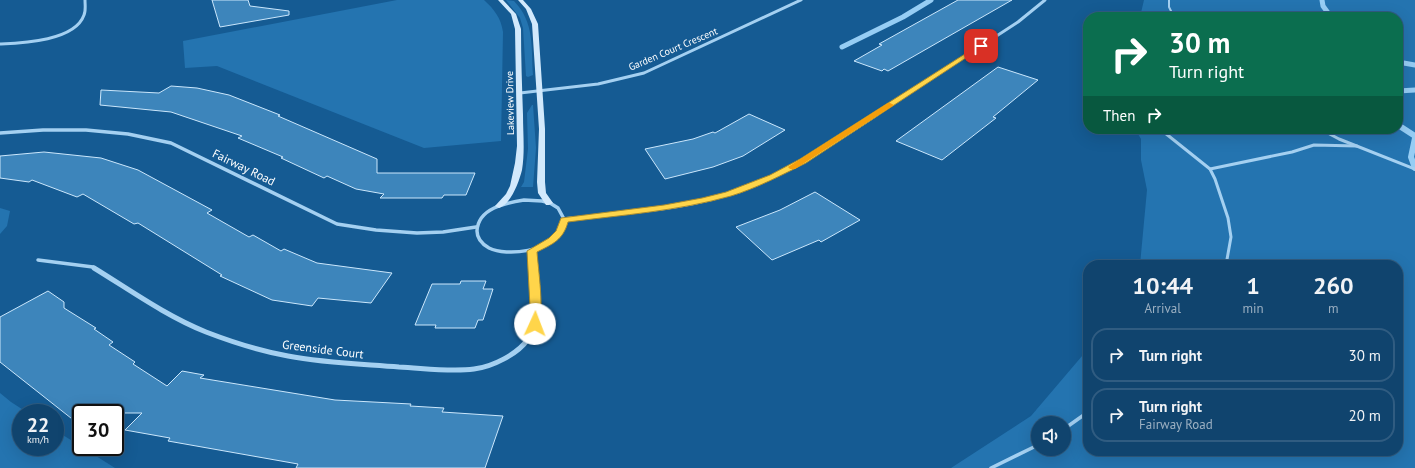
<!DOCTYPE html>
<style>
body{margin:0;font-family:"PT Sans",sans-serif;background:#1e4e76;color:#f1f3f6;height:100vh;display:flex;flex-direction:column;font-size:15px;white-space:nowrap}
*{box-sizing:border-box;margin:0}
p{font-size:13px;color:#9cb0c2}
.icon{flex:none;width:22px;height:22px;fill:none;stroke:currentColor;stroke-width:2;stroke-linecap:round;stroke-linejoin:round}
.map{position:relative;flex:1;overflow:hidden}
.sheet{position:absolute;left:1083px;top:260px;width:320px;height:196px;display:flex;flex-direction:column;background:#10446e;border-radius:16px;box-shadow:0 4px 16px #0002,0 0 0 1px #305c81}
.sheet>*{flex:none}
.guide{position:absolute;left:1083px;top:12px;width:320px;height:122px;border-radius:16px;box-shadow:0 4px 16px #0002,0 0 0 1px #305c81;background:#0b6e4f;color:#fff;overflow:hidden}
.tools{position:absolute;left:1031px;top:416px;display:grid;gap:8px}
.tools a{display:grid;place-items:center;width:40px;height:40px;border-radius:50%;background:#10446e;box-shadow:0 4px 16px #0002,0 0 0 1px #305c81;font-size:20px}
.speed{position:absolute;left:12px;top:404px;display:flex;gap:8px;font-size:20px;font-weight:700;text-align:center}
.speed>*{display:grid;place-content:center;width:52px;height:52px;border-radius:50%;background:#10446e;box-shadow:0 4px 16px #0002,0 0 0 1px #305c81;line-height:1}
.speed small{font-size:10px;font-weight:400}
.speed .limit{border:2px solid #111;border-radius:6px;background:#fff;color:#111}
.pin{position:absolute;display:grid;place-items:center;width:34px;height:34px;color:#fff;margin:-17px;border-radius:8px;box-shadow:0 2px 6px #0006}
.me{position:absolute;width:44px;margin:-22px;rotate:2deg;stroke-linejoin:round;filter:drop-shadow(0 0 3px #0008)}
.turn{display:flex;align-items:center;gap:14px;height:84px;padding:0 20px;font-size:18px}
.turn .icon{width:52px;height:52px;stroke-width:2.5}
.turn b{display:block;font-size:28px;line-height:34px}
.then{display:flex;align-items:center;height:38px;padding:0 20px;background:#0003;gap:8px;font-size:15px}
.eta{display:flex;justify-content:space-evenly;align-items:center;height:68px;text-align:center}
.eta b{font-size:24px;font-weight:700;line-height:28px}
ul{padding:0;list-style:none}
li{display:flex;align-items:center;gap:12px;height:54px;margin:0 8px 6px;padding:0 12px;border:2px solid #305c81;border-radius:16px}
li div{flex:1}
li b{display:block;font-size:15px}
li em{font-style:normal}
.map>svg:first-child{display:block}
.green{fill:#2474b0;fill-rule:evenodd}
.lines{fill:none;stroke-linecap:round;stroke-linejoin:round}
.stream-far1{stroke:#96cdf4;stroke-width:5}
.stream{stroke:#96cdf4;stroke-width:6}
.building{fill:#3d85bb;stroke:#cbe7fc}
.lane-far2{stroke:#a4d0f1;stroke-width:2}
.lane-far1{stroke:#a4d0f1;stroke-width:3}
.lane{stroke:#a4d0f1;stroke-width:3.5}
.street-far2{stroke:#a4d0f1;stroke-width:3}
.street-far1{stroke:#a4d0f1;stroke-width:3.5}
.street{stroke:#a4d0f1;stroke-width:5}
.secondary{fill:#d2e9fc;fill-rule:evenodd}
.route{fill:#ffd54a;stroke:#a68a30}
.slow{fill:#f59e0b}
.labels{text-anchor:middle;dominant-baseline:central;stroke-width:3;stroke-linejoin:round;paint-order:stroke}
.far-street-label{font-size:10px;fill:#fff;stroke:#155b93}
.street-label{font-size:12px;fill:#fff;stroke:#155b93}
</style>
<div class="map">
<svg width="1415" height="468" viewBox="0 0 1415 468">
<rect width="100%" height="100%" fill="#155b93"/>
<!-- green -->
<g class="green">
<path d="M397,0h87c10,9 17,18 19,32l-2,109 -77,7 -207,-82 -32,2 -2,-27z"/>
<path d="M506,0l8,1c21,22 17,46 19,74l-5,2 -2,-1 -3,-48 -3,-10z"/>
<path d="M1144,0h271v468h-464l80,-52 57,-67v102h310v-186h-258l7,-75 -6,-30v-21l-6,-10h263v-112h-258zM1038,423h26v26h-26z"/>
<path d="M532,105h1l3,43 -3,39h-12l3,-5 4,-33 -1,-36z"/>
<path d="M0,208l10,3 -3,15 -7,8z"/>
<path d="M0,393l11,9 17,11h-7v34h34v-17l60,38h-115z"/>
</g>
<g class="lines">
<!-- stream-far1 -->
<g class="stream-far1">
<path d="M1322,0l1,6 8,11"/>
<path d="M842,47l61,-30 28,-17"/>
<path d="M1398,62l17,3"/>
<path d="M1398,91l17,-1"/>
</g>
<!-- stream -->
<g class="stream">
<path d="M1398,125l17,11"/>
<path d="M1415,138l-4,19 4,11"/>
</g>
</g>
<!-- building -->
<g class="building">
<path d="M212,0h36l2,6 39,5v4l-69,12z"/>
<path d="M958,0h54l-124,71 -4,-2 -2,2 -28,-10 28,-16 -3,-1z"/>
<path d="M998,67l40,13 -45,37 3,1 -54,42 -46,-19z"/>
<path d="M171,86l26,2 32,7 51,20 -2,1 99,43v14h98l-9,22h-22l-2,3h-62l4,-4 -28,-5 -29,-13 -3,2 -43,-20 2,-1 -45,-19 4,-2 -71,-24 -71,-7 1,-15 58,3z"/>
<path d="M749,114l36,16 -42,26 -30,11 -48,12 -20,-30 48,-10 20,-7 2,1z"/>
<path d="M44,152l57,6 37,12 74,40 -5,3 42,24 4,-2 28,16 3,-2 33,14 75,10 -21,30 -53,-5 -6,8 -40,-6 -52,-24 2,-1 -84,-52 -4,1 -51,-30 -6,3 -45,-17 -3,2 -29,-4v-22z"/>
<path d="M815,192l45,28 -39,22 -2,-2 -47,20 -36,-33 44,-17z"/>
<path d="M461,281h25l-3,8h10l-10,31h-5l-3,8h-40l1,-3h-21l17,-41h28z"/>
<path d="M48,291l16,11v6l32,20 -2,1 19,13 -4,3 26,17 -2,2 34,22 15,-15 22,4 -4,3 135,22 76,4 -1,2 34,2 -2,4 61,4 -18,52h-189l2,-4 -130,-23 2,-3 -45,-8 17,-17h-61v13l-81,-64v-45z"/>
</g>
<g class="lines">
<!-- lane-far2 -->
<path class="lane-far2" d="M1169,0v7l5,10"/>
<!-- lane-far1 -->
<g class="lane-far1">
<path d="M1160,129l50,40 5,10 13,39 3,19 -5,28"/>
<path d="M1324,131l15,8 76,30"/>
<path d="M1210,169l82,-17 22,-7 43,1"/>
</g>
<!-- lane -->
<g class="lane">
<path d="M1064,429l24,-17"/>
<path d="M991,468l47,-23"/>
</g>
<!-- street-far2 -->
<g class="street-far2">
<path d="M0,44c22,-1 75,-3 84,-29 2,-4 1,-10 1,-15"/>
<path d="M520,93l78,-9 46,-11 157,-73"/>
<path d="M874,116l144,-94 27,-22"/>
</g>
<!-- street-far1 -->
<g class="street-far1">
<path d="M0,133l43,-3h43l42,4 43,9 166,81 39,6 41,3 26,-1 33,-5"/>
<path d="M524,200l18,1 8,2 8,5 6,11c-1,4 -1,8 -3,12 -10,20 -54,26 -72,17 -7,-4 -12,-9 -12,-17 1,-23 29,-28 47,-31z"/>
<path d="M564,219c53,-6 108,-8 159,-23 56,-17 105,-49 153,-81"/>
<path d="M532,251l1,18"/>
<path d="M38,260l55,7 3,2"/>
</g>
<!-- street -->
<path class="street" d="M94,268c36,22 72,48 112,64 26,10 54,19 82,24 36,7 74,8 111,11 24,1 50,5 75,2 18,-2 44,-15 54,-30 13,-21 7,-49 5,-71"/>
<!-- secondary -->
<g class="secondary">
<path d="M498,0h5l13,14 5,15c0,29 1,57 2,86 0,18 2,37 -1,55 -3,12 -11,34 -23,38l-4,-2 11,-12 4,-8 5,-23 2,-17 -2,-117 -4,-15z"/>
<path d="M518,0h5l8,9 7,15 7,105v53l1,11 7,10 -4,2h-3l-8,-12 -1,-11 2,-53 -7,-105 -6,-15z"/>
</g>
</g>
<!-- route -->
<path class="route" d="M979,45l5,1 -178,117c-24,12 -49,25 -75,33 -53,15 -109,19 -163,26 -5,18 -15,22 -31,30 1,15 8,63 1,74h-7l-1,-2v-17l-3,-56 22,-13 7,-7 5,-13 103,-13 38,-7 24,-6 44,-17 30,-16z"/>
<!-- slow -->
<path class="slow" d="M888,103h2l4,2 -99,64h-5l-2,-2z"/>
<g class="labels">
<!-- far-street labels -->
<g class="far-street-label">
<text transform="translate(673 49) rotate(-23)">Garden Court Crescent</text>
<text transform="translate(510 103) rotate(-91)">Lakeview Drive</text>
</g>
<!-- street labels -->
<g class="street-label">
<text transform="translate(244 167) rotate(26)">Fairway Road</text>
<text transform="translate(323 349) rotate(7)">Greenside Court</text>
</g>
</g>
</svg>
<div class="tools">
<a><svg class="icon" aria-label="sound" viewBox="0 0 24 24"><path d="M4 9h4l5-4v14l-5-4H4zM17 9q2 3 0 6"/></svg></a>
</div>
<div class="speed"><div>22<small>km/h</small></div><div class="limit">30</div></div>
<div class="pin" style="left:981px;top:46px;background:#d93025"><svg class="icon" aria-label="arrive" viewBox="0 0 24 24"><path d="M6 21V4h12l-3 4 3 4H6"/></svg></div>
<svg class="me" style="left:535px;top:324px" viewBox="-20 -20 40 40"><circle r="19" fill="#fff"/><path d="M0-13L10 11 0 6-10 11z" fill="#ffd54a"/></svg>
<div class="guide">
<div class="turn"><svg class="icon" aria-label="right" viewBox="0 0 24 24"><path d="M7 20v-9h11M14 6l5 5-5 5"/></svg><div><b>30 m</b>Turn right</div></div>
<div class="then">Then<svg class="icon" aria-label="right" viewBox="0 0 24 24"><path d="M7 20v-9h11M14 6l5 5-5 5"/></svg></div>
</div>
<section class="sheet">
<div class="eta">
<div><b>10:44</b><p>Arrival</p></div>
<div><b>1</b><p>min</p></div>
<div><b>260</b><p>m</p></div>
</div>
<ul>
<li><svg class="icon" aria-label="right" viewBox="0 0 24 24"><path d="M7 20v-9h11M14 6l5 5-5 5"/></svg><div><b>Turn right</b></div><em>30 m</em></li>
<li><svg class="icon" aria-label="right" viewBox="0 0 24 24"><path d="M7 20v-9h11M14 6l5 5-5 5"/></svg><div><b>Turn right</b><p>Fairway Road</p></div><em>20 m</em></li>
</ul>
</section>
</div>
